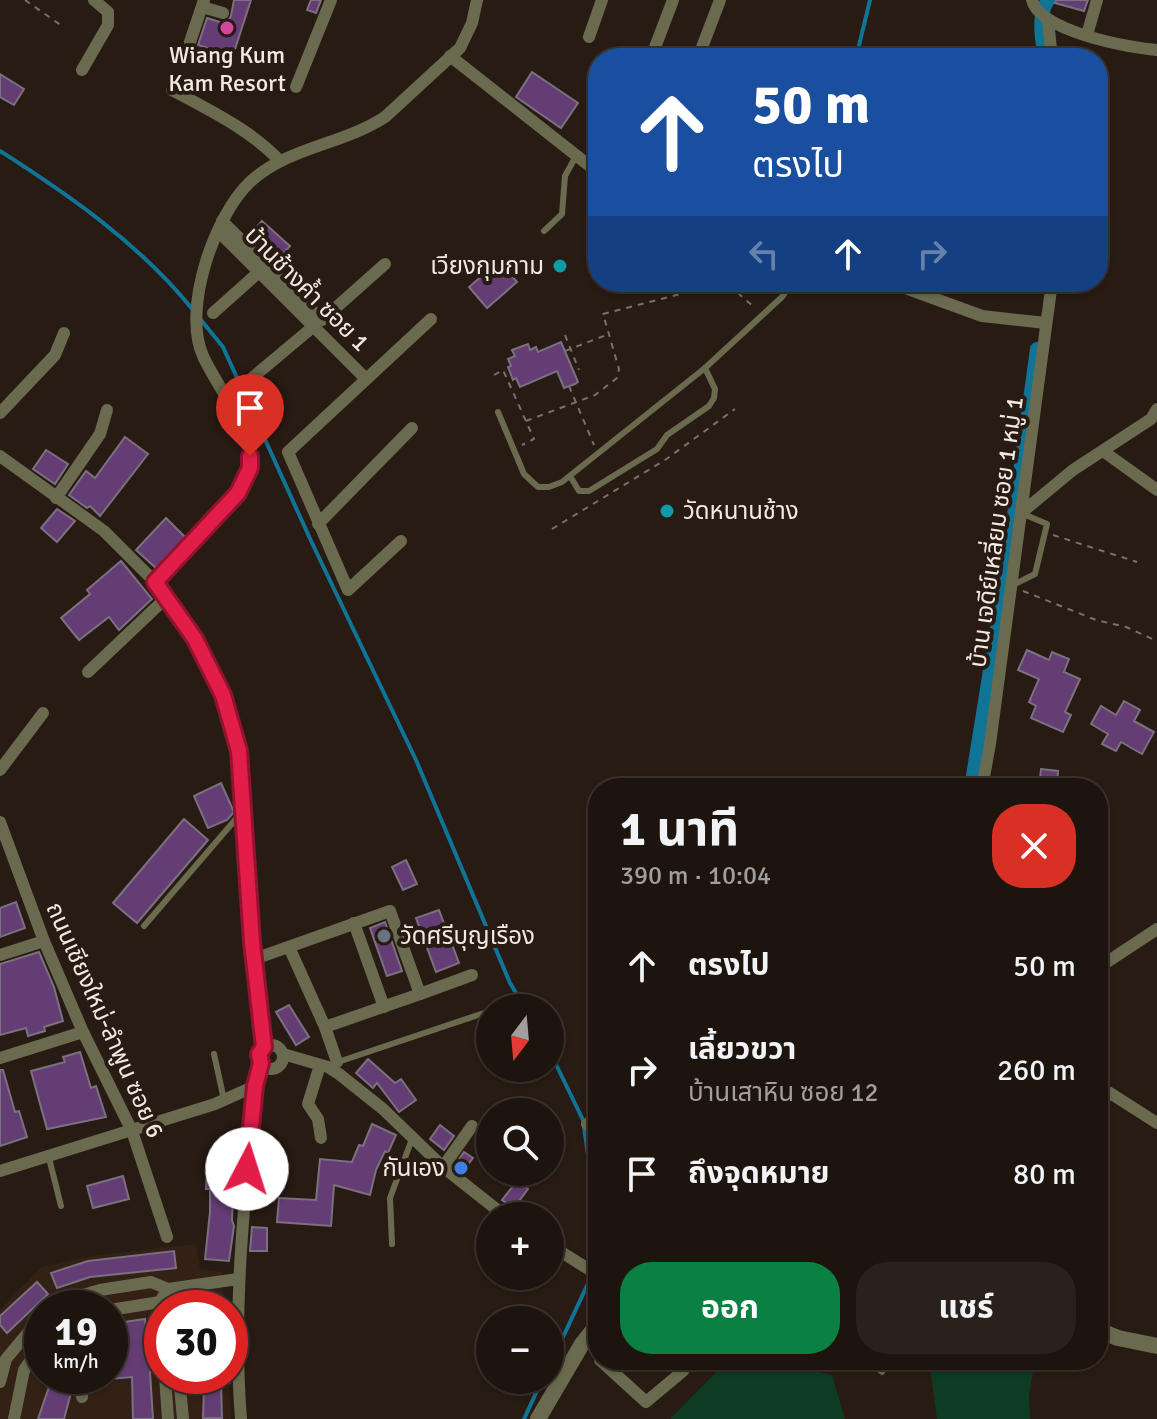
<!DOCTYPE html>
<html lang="th">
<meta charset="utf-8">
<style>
body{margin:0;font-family:Signika,"Noto Sans Thai",sans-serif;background:#2b211c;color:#f1f3f6;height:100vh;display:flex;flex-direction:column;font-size:30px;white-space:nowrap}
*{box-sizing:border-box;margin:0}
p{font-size:26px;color:#a19e9e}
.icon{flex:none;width:44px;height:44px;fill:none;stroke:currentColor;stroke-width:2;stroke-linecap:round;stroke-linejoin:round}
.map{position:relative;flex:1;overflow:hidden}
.details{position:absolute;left:588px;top:778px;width:520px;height:592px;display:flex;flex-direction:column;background:#1e140e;border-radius:32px;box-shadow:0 2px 6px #0004,0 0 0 2px #3c332e}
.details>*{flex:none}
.guide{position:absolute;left:588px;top:48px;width:520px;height:244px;border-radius:32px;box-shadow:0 2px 6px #0004,0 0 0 2px #3c332e;background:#1a4fa0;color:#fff;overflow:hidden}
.needle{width:52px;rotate:196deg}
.controls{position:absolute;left:476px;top:994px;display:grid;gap:16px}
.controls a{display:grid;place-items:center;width:88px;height:88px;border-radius:50%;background:#1e140e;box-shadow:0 2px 6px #0004,0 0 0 2px #3c332e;font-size:40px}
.speed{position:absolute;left:24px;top:1290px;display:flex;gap:16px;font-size:40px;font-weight:700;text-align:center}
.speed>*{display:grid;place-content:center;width:104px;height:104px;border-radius:50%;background:#1e140e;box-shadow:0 2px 6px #0004,0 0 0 2px #3c332e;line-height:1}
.speed small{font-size:20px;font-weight:400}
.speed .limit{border:12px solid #d22;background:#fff;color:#111}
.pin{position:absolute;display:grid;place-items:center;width:68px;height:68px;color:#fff;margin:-82px -34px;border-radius:50% 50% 50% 0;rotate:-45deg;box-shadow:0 0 8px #0007}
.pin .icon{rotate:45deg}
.me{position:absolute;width:88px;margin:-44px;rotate:5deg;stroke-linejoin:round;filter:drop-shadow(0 0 6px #0008)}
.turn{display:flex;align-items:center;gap:28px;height:168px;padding:0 32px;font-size:36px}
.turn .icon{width:104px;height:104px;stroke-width:2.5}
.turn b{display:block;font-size:56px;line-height:68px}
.lanes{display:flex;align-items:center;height:76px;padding:0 32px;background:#0003;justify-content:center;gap:40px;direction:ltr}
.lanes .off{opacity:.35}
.round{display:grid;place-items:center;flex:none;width:84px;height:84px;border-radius:32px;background:#2b211c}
.head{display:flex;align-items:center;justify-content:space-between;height:136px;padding:0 32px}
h1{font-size:48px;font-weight:700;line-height:60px}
.button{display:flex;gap:16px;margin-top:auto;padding:16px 32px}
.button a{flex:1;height:92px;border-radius:32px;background:#0b8043;color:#fff;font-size:32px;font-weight:700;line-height:92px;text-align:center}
.button a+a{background:#2b211c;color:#f1f3f6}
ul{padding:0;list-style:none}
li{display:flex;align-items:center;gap:24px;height:104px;padding:0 32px}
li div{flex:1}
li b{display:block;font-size:30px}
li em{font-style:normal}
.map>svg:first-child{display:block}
.built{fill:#342116;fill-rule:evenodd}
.green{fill:#0d3c23}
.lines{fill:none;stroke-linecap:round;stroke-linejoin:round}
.stream{stroke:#0f7496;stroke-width:4}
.canal{stroke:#0f7496;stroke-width:14}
.building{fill:#643d75;stroke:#7a707f;stroke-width:2}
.path{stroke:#7b7069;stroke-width:2;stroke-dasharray:6 6;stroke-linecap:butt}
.service{stroke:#6a6b4e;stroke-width:6}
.minor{stroke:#6a6b4e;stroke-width:12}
.tertiary{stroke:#6a6b4e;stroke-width:16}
.route-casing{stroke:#92132f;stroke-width:20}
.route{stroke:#e11d48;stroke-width:14}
.hotel-dot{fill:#d1479c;stroke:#281b13;stroke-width:3}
.culture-dot{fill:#0f9aa8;stroke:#281b13;stroke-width:3}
.worship-dot{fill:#6b7280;stroke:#281b13;stroke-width:3}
.shop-dot{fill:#3f7fe0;stroke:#281b13;stroke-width:3}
.labels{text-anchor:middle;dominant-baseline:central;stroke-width:8;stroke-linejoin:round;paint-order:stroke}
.poi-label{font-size:24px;fill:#f2e9e3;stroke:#281b13;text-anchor:end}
.street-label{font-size:24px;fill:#f2e9e3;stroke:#281b13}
</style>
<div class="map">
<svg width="1157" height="1419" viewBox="0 0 1157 1419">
<rect width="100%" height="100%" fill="#281b13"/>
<!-- built -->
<path class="built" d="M196,1244l4,25 22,3 2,36h-62v68h66l3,43h-231v-109l41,-43 56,-12zM42,1308h68v68h-68z"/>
<!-- green -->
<g class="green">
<path d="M728,1360h29l75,15 13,44h-175z"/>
<path d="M878,1360h157l-6,35 1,24h-93l-7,-52z"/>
</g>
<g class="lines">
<!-- stream -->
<g class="stream">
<path d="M856,58l14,-58"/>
<path d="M0,151c69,44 141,94 193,159"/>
<path d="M201,320l22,27 89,196 104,217 94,223 15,25"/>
<path d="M550,1052l33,68 15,105"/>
<path d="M550,1365l48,-103"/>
<path d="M524,1419l18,-39"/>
</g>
<!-- canal -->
<g class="canal">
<path d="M1045,58c-3,-18 -8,-42 3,-58"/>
<path d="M971,788l37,-229 29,-210"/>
</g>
</g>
<!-- building -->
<g class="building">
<path d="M234,0h17l-16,49 -8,5 -29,-9 9,-27 19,6 5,-8z"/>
<path d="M311,0h10l-5,13 -9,-3z"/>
<path d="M1056,0h32l-4,11 -29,-8z"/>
<path d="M532,72l46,31 -17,25 -45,-31z"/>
<path d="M0,74l24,15 -10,16 -14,-8z"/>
<path d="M262,221l28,25 -14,16 -27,-27z"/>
<path d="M499,261l18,21 -30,26 -18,-21z"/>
<path d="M561,342l17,40 -3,2 -11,4 -7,-17 -37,16 -4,-9 -3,2 -5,-13 3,-1 -3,-7 7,-3 -3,-6 16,-6 2,6 6,-3 2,5z"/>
<path d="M125,437l23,17 -48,62 -10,-10 -3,2 -18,-13 17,-24 9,7z"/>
<path d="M46,450l22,14 -13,20 -22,-15z"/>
<path d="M57,509l18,12 -18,21 -16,-14z"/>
<path d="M166,518l20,20 -30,30 -20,-18z"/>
<path d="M121,561l31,38 -33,31 -10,-13 -30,23 -18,-22 29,-24 -3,-4z"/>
<path d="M1027,650l22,10 3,-8 17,7 -5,13 16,7 -15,33 6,3 -8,17 -32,-14 5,-12 -7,-4 10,-23 -21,-9z"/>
<path d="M1124,701l16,9 -6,11 20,11 -12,22 -21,-12 -5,9 -14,-7 6,-10 -17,-10 10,-18 15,9z"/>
<path d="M1041,769l17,2 -1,17h-18z"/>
<path d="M221,783l13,29 -7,8 -19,8 -14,-32z"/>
<path d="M184,819l24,21 -71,83 -24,-20z"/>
<path d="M406,860l11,24 -14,6 -11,-23z"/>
<path d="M16,902l9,26 -25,9v-29z"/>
<path d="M439,910l20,53 -23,9 -20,-54z"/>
<path d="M385,922l17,49 -15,5 -17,-48z"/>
<path d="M39,952l15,35 9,34 -19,6 1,4 -17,5 -2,-8 -26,7v-71z"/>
<path d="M289,1005l20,32 -13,8 -20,-33z"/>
<path d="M80,1052l11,36 5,-2 10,31 -59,12 -16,-58 34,-9 -2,-5z"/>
<path d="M368,1059l27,24 6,-4 15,21 -17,12 -22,-29 -4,5 -17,-15z"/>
<path d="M0,1070h3l12,42 4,-1 8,26 -27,9z"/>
<path d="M372,1124l24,11 -8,18 -3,-2 -9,19 -6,25 -36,-10 -3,41 -54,-4 2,-24 37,2 4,-41 32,3 7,-17 4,1z"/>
<path d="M440,1125l14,11 -10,14 -14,-11z"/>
<path d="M464,1152l9,6 -10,13 -8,-6z"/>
<path d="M207,1170l24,2 -1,22 3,1 -1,25 2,6 -5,35 -24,-2 5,-47v-23h-4z"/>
<path d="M123,1176l6,23 -36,9 -6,-22z"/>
<path d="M517,1181l11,8 -14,19 -12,-8z"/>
<path d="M252,1227l15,1v23h-17z"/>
<path d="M174,1251l2,17 -86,9 -33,11 -6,-15 37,-12z"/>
<path d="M37,1282l11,12 -41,39 -7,-8v-9z"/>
<path d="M213,1296l1,12h-19l-1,-10z"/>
<path d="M145,1319l2,29h4l2,23 -3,1 3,47h-20l-1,-42 -22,2v-55z"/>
<path d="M201,1376h29v7l-9,1 1,34h-19l1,-32z"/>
<path d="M51,1381l21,8 -8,30h-26z"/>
</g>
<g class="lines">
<!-- path -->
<g class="path">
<path d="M25,0l37,26"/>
<path d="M732,282l8,13 14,12"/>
<path d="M565,335l14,35"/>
<path d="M565,351l44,-17"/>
<path d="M494,375l9,-5 31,69 -12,6"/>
<path d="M569,386l25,59"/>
<path d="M526,421l69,-26 22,-17 2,-9 -16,-55 124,-32"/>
<path d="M552,529l113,-69 70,-51"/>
<path d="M1053,535l84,27"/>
<path d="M1023,591l73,29 30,7 31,14"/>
</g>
<!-- service -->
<g class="service">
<path d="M544,231l18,-17 3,-38 11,-20"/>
<path d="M498,412l26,62 14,13h11l13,-5 143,-114 77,-71 10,-15"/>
<path d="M570,476l9,15h10l68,-42 10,-14 42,-29 5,-8 1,-9 -10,-21"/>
<path d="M1013,585l22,-11 12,-50 -26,-11"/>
<path d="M144,926l97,-113"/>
<path d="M499,1008l12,-4"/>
<path d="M214,1054l10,46"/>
<path d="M338,1062l152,-51"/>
<path d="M49,1158l12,48"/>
<path d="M392,1244l-2,-46 22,-59"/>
<path d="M867,1360l15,12"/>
</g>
<!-- minor -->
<g class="minor">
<path d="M1032,0c7,31 97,48 125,50"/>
<path d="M202,7l21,6"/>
<path d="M1048,21l4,37"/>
<path d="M1087,35l10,-35"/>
<path d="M589,37l13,-37"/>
<path d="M190,42l14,-42"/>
<path d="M701,50l19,-50"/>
<path d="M450,56l141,111 7,2"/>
<path d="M651,58l22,-58"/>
<path d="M82,70l26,-45v-13l-14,-12"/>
<path d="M296,87l35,-87"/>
<path d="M172,90c37,20 79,40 108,71"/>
<path d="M222,221l100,99 63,-56"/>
<path d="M218,231l148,148"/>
<path d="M889,282l93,34 64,7"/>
<path d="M213,313l46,-41"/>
<path d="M252,378l62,-52"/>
<path d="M0,413l55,-58 9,-22"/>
<path d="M1103,451l54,39"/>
<path d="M0,456l104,75 51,51 40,57 28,56 16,56 13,191 12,105"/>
<path d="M56,498l44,-64 7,-24"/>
<path d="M1021,513l52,-43 78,-51 6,-10"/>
<path d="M318,524l94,-96"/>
<path d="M401,541l-53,49 -60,-138 143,-133"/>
<path d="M155,582c22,-23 92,-87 95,-116 4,-34 -33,-79 -47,-110 -21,-46 11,-140 47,-174 38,-35 92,-37 135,-65l75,-69 12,-25 5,-23"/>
<path d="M88,672l78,-74"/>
<path d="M0,770l43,-57"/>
<path d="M982,788l8,-44 62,-462"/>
<path d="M0,822l44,119 39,91 49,99 35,106"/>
<path d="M354,923l30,84"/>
<path d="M289,947l36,80 12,35"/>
<path d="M0,955l44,-14"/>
<path d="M254,959l136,-48 30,83 -95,33"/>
<path d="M1098,968l59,-39"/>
<path d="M420,994l52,-19"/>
<circle cx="271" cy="1057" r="12"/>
<path d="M283,1054l45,13 11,7 44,35 60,58 62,49"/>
<path d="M0,1058l83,-26"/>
<path d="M320,1065l-12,39 10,15 3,19"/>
<path d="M1098,1106l12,-13 47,30"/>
<path d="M587,1124l11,-4"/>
<path d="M443,1167l29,-41"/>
<path d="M0,1171l215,-67 40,-18"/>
<path d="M550,1245l48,30"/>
<path d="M168,1289l4,19"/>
<path d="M54,1308l15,-9 31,-9 51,-8 17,7 70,-10"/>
<path d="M110,1310l50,-8"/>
<path d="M162,1334l-2,-32 4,-7"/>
<path d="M600,1360l46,42 37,-31 5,-11"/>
<path d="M80,1376l2,21"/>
<path d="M165,1376l3,43"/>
<path d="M179,1376l4,43"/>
<path d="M0,1382l6,-23 36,-43"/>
<path d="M14,1419l10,-49 18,-26"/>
<path d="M241,1419c-9,-113 4,-221 14,-333l6,-23"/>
</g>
<!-- tertiary -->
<g class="tertiary">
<path d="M1098,1330l20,8 39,8"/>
<path d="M538,1419l44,-75 16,-20"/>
</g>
</g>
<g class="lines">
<!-- route casing -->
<g class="route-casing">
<path id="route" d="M247,1169l8,-83 6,-23 -2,-9 5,-7 -12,-105 -13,-191 -16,-56 -28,-56 -40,-57 83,-89 12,-25v-12"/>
</g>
<!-- route -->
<use href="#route" class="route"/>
</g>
<!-- markers -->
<circle class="hotel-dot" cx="227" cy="28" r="8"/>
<g class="culture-dot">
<circle cx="560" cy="266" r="8"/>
<circle cx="667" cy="511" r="8"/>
</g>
<circle class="worship-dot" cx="384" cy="936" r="8"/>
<circle class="shop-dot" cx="461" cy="1168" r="8"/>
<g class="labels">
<!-- poi labels -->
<g class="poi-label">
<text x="227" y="55" text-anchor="middle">Wiang Kum<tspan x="227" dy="28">Kam Resort</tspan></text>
<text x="544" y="266">เวียงกุมกาม</text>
<text x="683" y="511" text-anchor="start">วัดหนานช้าง</text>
<text x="400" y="936" text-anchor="start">วัดศรีบุญเรือง</text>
<text x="445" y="1168">กันเอง</text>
</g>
<!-- street labels -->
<g class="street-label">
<text transform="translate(307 289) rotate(45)">บ้านช้างค้ำ ซอย 1</text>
<text transform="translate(996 532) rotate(-82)">บ้าน เจดีย์เหลี่ยม ซอย 1 หมู่ 1</text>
<text transform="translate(105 1020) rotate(66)">ถนนเชียงใหม่-ลำพูน ซอย 6</text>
</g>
</g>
</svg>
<div class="controls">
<a><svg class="needle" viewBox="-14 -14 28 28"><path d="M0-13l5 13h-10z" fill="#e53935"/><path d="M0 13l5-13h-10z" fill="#a19e9e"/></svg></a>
<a><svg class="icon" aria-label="search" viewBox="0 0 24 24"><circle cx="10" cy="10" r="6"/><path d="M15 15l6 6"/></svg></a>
<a>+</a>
<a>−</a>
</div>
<div class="speed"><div>19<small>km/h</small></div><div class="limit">30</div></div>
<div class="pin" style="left:250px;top:456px;background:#d93025"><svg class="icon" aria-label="arrive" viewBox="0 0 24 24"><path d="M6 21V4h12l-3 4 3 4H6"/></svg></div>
<svg class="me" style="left:247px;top:1169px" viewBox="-20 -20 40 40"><circle r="19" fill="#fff"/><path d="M0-13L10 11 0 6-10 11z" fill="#e11d48"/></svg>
<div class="guide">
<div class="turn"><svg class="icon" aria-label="ahead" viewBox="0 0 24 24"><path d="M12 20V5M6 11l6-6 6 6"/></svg><div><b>50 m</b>ตรงไป</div></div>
<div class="lanes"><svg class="icon off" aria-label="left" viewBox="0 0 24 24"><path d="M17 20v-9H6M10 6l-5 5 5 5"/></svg><svg class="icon" aria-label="ahead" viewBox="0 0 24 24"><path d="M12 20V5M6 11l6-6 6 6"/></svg><svg class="icon off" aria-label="right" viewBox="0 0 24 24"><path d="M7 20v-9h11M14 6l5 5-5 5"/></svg></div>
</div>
<section class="details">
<div class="head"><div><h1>1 นาที</h1><p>390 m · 10:04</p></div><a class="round" style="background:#d93025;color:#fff"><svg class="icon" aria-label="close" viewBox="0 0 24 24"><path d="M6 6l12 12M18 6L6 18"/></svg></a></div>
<ul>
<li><svg class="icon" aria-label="ahead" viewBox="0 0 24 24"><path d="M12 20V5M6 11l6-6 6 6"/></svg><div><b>ตรงไป</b></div><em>50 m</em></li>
<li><svg class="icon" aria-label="right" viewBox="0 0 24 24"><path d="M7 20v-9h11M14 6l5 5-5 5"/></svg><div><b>เลี้ยวขวา</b><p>บ้านเสาหิน ซอย 12</p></div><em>260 m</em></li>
<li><svg class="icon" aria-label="arrive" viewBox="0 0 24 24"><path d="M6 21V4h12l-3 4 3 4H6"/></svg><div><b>ถึงจุดหมาย</b></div><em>80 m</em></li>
</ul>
<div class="button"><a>ออก</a><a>แชร์</a></div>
</section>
</div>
